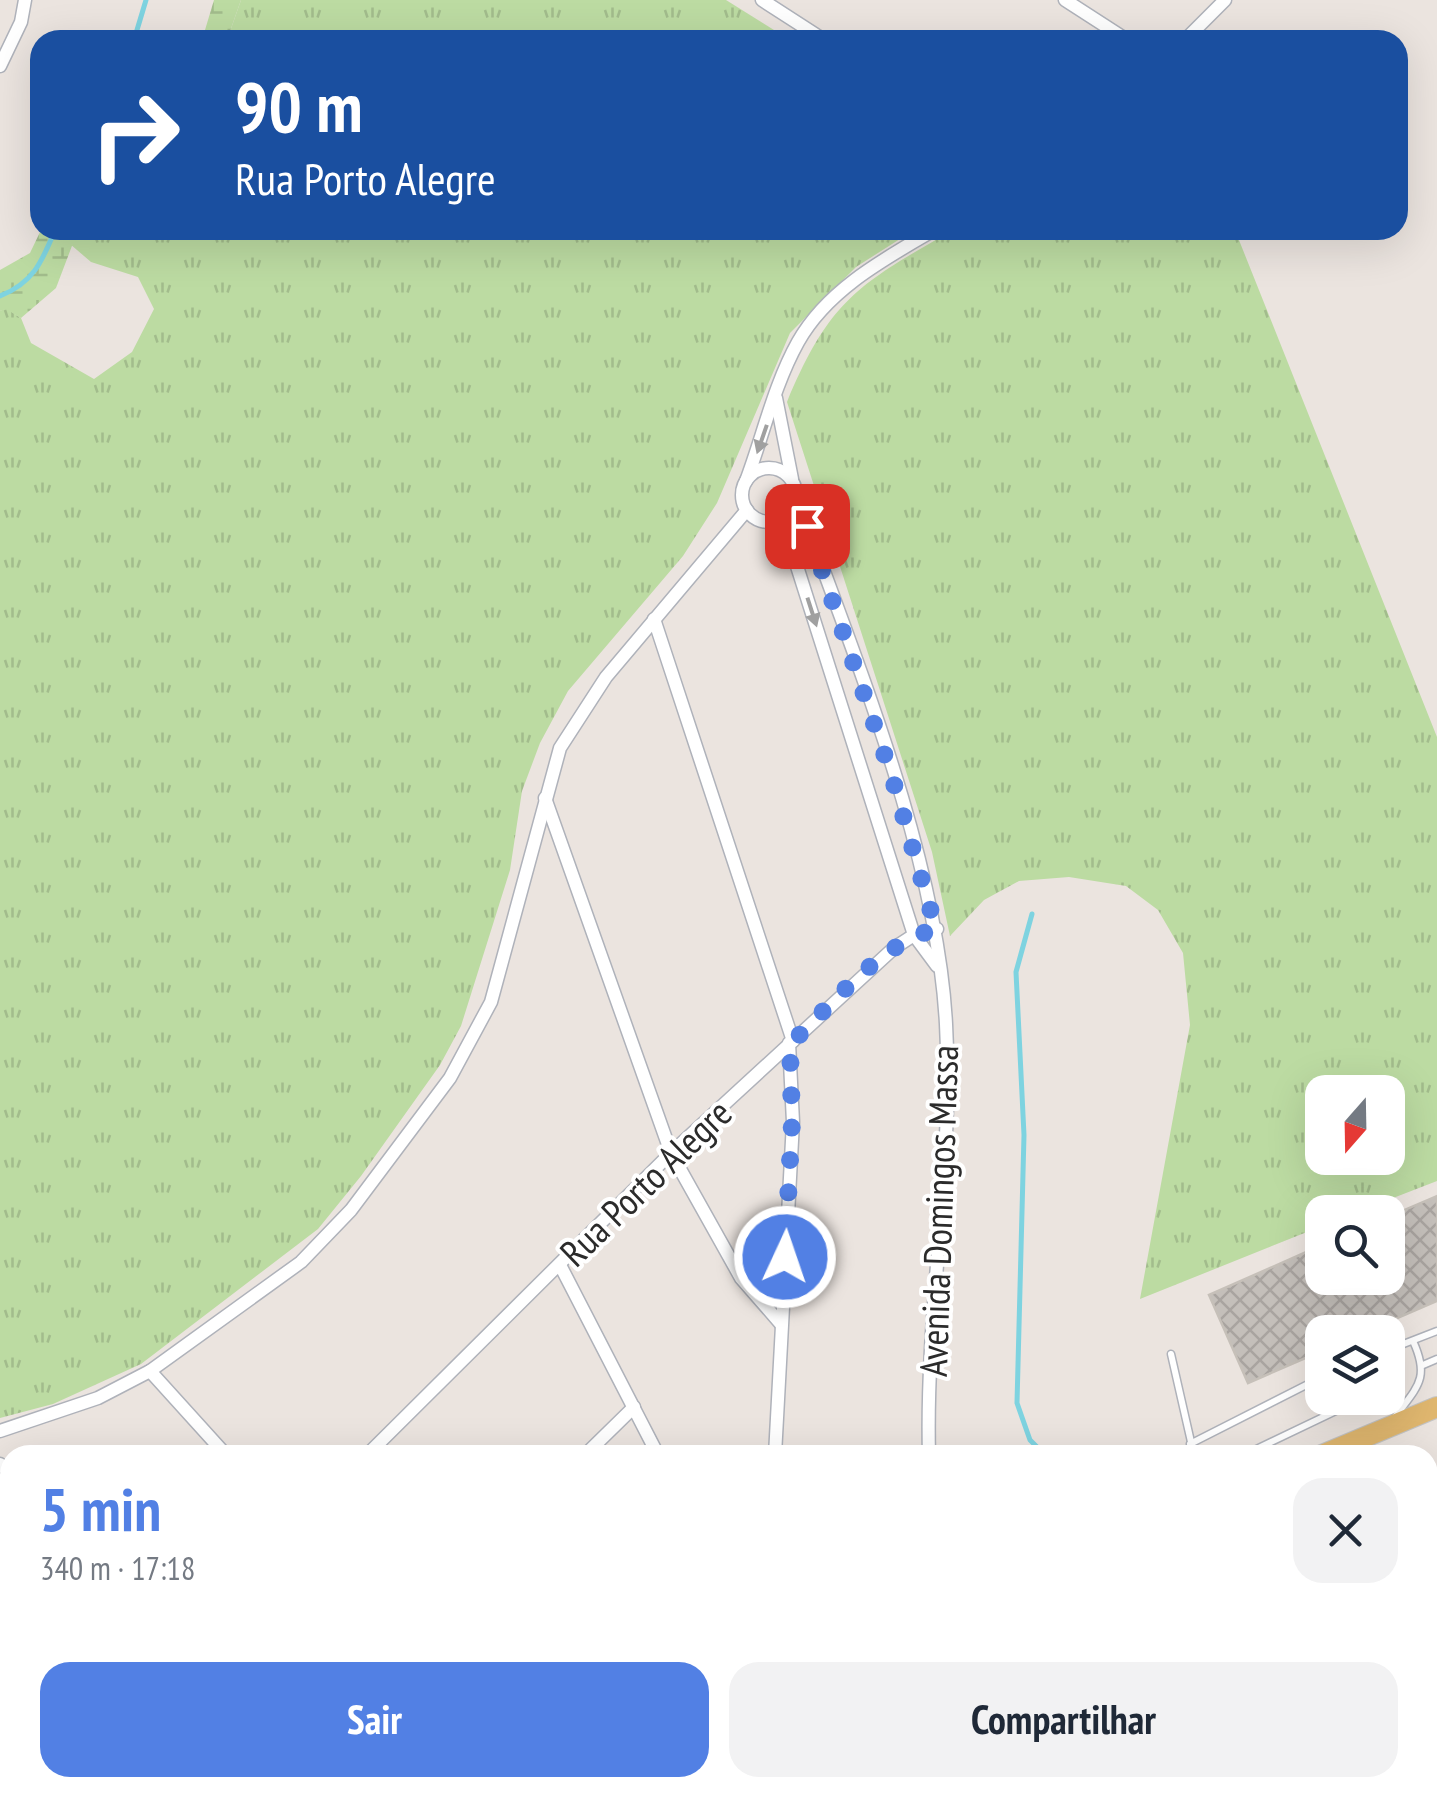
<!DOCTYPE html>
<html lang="pt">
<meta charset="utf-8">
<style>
body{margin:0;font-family:"PT Sans Narrow",sans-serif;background:#f2f2f3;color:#1f2937;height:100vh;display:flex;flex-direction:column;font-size:38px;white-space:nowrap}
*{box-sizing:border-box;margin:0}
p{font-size:32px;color:#747a83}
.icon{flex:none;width:55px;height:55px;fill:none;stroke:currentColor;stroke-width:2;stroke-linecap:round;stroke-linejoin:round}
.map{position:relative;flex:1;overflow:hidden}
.details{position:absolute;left:0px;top:1445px;width:1438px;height:352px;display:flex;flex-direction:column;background:#fff;border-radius:30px 30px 0 0;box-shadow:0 10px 40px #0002}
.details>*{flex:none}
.banner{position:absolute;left:30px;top:30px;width:1378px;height:210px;border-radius:30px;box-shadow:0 10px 40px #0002;background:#1a4fa0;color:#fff;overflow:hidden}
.needle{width:65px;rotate:200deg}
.controls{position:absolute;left:1305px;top:1075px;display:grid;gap:20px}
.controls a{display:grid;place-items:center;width:100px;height:100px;border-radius:20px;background:#fff;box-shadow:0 10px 40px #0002;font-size:50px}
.pin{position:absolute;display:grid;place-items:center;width:85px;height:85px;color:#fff;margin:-42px;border-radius:20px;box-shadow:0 5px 15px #0006}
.me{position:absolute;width:110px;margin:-55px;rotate:3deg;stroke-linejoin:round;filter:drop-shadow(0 0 8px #0008)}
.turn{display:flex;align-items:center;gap:35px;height:210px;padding:0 40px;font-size:45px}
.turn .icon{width:130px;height:130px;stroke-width:2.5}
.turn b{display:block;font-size:70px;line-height:85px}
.round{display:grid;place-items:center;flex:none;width:105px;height:105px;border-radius:30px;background:#f2f2f3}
.overview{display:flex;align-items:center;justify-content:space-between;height:170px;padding:0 40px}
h1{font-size:60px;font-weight:600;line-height:75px;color:#5280e4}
.cta{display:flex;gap:20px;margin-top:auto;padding:20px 40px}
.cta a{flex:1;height:115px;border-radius:30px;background:#5280e4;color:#fff;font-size:40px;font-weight:600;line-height:115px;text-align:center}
.cta a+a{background:#f2f2f3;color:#1f2937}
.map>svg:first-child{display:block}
.grass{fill:url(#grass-tufts);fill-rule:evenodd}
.wetland{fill:url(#wetland-marsh)}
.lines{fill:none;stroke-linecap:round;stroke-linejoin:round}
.stream{stroke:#7ed3e0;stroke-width:5}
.building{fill:url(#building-cross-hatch);stroke:#c6c0b9;stroke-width:2.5}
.lane-casing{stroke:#afb2ba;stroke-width:9}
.street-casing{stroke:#afb2ba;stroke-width:15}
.secondary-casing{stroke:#afb2ba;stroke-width:20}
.primary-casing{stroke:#c4c4c4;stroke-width:22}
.lane{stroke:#fff;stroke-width:6}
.street{stroke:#fff;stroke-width:12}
.secondary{stroke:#fff;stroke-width:18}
.primary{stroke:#e0b76f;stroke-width:20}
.oneway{fill:#a0a0a0}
.route{stroke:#5280e4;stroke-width:18;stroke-dasharray:0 32.4}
.labels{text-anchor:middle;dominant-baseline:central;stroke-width:8;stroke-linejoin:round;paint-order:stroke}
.street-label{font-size:38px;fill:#2b2b2b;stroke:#fff}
</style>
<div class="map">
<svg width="1437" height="1797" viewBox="0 0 1437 1797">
<defs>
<pattern id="grass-tufts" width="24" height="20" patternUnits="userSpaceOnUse" patternTransform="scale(2.5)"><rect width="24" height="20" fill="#bcdba2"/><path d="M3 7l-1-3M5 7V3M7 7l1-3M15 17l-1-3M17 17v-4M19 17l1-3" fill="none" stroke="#a2bc8c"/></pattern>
<pattern id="wetland-marsh" width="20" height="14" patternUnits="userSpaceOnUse" patternTransform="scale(2.5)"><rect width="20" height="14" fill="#bcdba2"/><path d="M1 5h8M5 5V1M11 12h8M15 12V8" fill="none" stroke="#a2bc8c"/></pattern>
<pattern id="building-cross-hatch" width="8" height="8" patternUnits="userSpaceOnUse" patternTransform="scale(2.5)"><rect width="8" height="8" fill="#c4bfba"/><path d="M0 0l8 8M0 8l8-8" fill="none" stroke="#a9a4a0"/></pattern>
</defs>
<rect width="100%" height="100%" fill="#ebe4df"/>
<!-- grass -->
<g class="grass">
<path d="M241,0h485l64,40h-563z"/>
<path d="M78,230h836l-58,37 -66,66 -73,170 -34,53 -115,135 -28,52 -18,48 -12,79 -49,156 -21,39 -79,111 -43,53 -177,135 -88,40 -53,14v-1107l6,-3 15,10 10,25 63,36 38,-27 22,-43 -16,-32 -47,-15 -21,-18z"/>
<path d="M953,230h282l202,507v444l-80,31h-35v14l-182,73 50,-274 -7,-72 -25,-43 -32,-24 -57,-9 -50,4 -35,19 -34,36 -18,-84 -145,-450c43,-103 72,-118 166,-172zM1322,1092h66v66h-66z"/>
</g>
<!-- wetland -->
<g class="wetland">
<path d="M214,0h27l-14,40h-25z"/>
<path d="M41,230h37l-22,58 -35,30 -15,-9 -6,2v-41l30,-17z"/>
</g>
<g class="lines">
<!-- stream -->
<g class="stream">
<path d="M134,40l12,-40"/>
<path d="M0,296c33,-13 42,-34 55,-66"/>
<path d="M1032,914l-16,58 8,163 -7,268 13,37 15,15"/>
<path d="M1223,1788l1,9"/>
</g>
</g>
<!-- building -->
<path class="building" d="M1437,1196v105l-72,31h-43v19l-74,32 -39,-88 113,-50v33h66v-61z"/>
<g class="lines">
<!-- lane casing -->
<g class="lane-casing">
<g id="lane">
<path d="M1388,1350l49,-19"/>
<path d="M1171,1354l23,101"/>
<path d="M1423,1365l14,-6"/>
<path d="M1395,1417c23,-31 35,-39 18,-76"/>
<path d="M1190,1444l132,-67"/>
<path d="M1244,1455l119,-57"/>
<path d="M1027,1797l7,-9"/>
</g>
</g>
<!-- street casing -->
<g class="street-casing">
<g id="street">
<path d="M762,0l62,40"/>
<path d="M1065,0l62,40"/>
<path d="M1185,40l40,-40"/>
<path d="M0,66l21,-44 4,-22"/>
<path d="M776,398l16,81"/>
<circle cx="769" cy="495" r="27"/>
<path d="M746,481c17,-45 28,-96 52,-139 29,-52 86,-83 136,-112"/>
<path d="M796,495c58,161 141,360 150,529 8,144 -21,288 -17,431"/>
<path d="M782,519l132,416 23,31"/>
<path d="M654,619l139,422"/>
<path d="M545,798l126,355 70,125 40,46"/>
<path d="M560,1265l98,190"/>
<path d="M150,1371l76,84"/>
<path d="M0,1431l98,-33 52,-27 151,-109 50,-52 99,-132 41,-76 69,-254 46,-71 141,-167"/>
<path d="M367,1455l304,-302 223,-205 20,-13 23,-6"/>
<path d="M585,1455l49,-48"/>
<path d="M775,1455l18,-333 -4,-79"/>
<path d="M0,1464l10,9"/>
<path d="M0,1683l10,11"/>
<path d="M450,1797l10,-9"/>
<path d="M886,1797l1,-9"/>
</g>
</g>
<!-- secondary casing -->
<g class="secondary-casing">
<g id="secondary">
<path d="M353,1788l11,9"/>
<path d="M15,1797l11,-9"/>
<path d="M911,1797l7,-9"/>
</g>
</g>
<!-- primary casing -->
<g class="primary-casing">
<g id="primary">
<path d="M1322,1455l115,-48"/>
<path d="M950,1797l7,-9"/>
</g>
</g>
<!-- lane -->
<use href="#lane" class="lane"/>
<!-- street -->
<use href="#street" class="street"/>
<!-- secondary -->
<use href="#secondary" class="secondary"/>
<!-- primary -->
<use href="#primary" class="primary"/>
</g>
<!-- one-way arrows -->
<defs><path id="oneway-solid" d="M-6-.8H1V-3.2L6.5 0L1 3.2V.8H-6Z" transform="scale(2.5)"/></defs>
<g class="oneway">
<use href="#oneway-solid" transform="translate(762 439) rotate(109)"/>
<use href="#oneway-solid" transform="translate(812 612) rotate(72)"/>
</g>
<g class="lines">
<!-- route -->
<path class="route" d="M785,1257l7,-135 -2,-78c43,-40 89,-100 146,-115l-44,-152 -85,-251"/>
</g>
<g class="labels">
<!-- street labels -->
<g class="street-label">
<text transform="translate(645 1182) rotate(-44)">Rua Porto Alegre</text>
<text transform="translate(938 1211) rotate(-88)">Avenida Domingos Massa</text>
</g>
</g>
</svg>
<div class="controls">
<a><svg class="needle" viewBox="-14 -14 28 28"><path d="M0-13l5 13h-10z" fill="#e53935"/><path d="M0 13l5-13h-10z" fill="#747a83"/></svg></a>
<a><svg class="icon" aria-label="search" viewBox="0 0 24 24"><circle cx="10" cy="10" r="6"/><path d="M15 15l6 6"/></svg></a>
<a><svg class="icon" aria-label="layers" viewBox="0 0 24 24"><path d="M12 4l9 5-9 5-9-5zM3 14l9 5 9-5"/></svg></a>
</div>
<div class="pin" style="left:807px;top:526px;background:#d93025"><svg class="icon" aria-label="arrive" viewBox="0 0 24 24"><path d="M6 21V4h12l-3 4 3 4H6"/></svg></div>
<svg class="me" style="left:785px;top:1257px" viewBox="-20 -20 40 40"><circle r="17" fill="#5280e4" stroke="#fff" stroke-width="3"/><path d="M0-11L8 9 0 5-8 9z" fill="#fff"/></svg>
<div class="banner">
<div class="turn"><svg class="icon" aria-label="right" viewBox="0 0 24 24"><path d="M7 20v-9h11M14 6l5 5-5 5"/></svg><div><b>90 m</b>Rua Porto Alegre</div></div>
</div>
<section class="details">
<div class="overview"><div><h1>5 min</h1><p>340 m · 17:18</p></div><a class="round"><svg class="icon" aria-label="close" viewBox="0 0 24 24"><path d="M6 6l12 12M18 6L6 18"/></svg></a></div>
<div class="cta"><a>Sair</a><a>Compartilhar</a></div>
</section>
</div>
